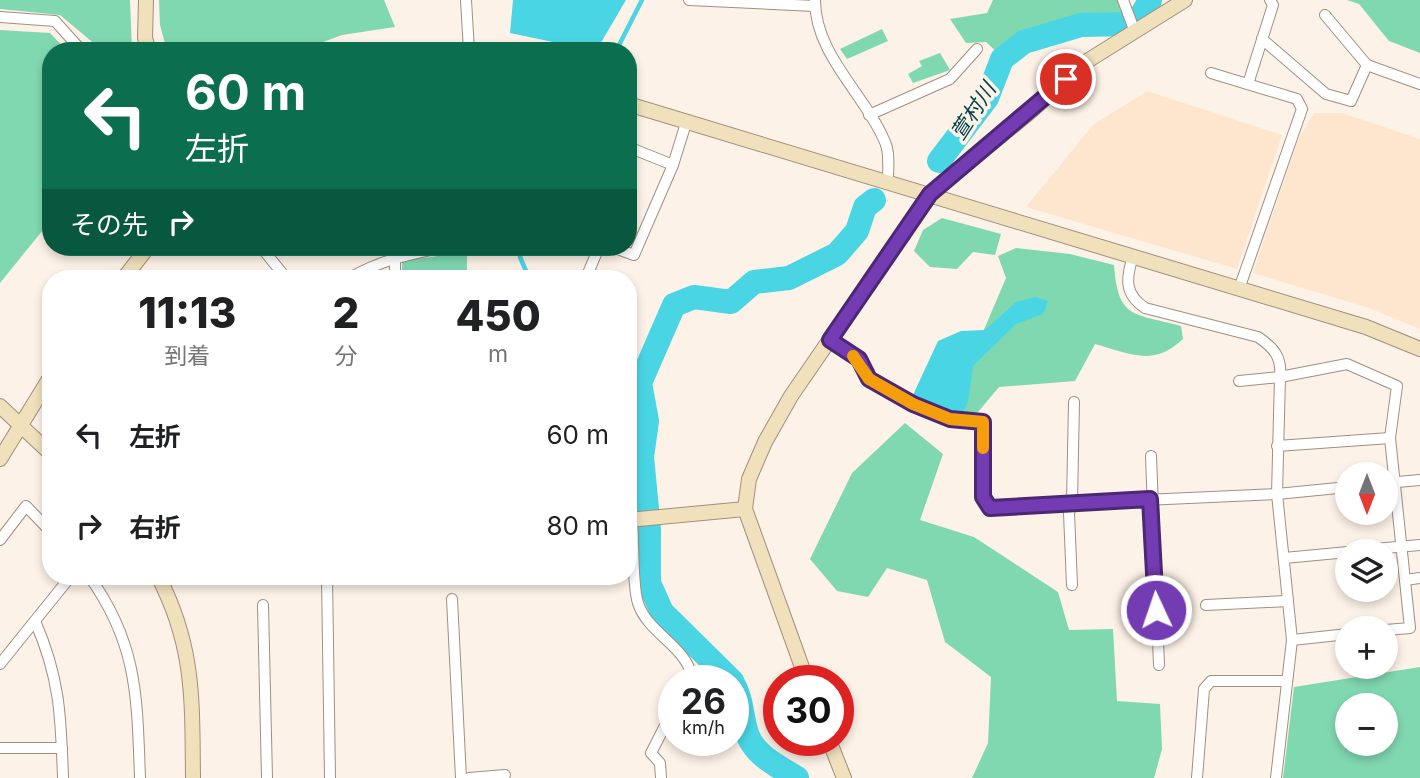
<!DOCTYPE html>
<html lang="ja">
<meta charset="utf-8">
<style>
body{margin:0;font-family:Inter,"Noto Sans JP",sans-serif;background:#f2f2f2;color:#202124;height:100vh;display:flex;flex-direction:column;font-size:26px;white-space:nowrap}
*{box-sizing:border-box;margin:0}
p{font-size:23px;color:#757577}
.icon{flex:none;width:38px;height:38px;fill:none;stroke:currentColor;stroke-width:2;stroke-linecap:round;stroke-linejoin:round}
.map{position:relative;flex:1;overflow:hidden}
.side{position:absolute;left:42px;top:270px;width:595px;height:315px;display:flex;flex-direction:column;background:#fff;border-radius:28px;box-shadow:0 4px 10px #0003}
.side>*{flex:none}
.hud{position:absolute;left:42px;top:42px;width:595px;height:214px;border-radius:28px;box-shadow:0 4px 10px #0003;background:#0b6e4f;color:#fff;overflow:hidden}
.needle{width:46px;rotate:180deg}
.fabs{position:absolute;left:1335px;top:462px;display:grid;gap:14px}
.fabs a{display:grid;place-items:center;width:63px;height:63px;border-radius:50%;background:#fff;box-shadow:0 4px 10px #0003;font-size:35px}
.speed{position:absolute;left:658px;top:665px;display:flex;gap:14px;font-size:35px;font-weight:700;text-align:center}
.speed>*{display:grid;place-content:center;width:91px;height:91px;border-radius:50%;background:#fff;box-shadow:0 4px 10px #0003;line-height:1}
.speed small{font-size:18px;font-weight:400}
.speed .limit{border:10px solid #d22;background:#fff;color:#111}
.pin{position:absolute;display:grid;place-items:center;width:60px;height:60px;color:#fff;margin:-30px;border:4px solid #fff;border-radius:50%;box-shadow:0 2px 7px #0007}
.me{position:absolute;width:77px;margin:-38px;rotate:357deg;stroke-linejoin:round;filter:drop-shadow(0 0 5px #0008)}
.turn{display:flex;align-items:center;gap:24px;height:147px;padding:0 28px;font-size:32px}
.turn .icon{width:91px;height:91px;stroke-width:2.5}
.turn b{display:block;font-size:49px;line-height:60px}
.then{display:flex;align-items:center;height:66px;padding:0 28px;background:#0003;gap:14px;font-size:26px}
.eta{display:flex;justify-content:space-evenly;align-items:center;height:119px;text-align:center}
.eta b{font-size:42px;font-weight:800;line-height:49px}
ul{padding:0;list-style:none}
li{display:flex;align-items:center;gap:21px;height:91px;padding:0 28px}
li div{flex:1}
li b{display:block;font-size:26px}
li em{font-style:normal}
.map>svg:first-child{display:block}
.built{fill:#fee5cd}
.green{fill:#80d8b1;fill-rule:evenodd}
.water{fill:#4ad5e4}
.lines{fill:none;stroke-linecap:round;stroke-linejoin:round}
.stream{stroke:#4ad5e4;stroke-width:4.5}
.river{stroke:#4ad5e4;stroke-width:24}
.street-casing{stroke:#a18f7f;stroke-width:12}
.secondary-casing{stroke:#a18f7f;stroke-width:16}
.street{stroke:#fff;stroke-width:10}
.secondary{stroke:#f0e0bc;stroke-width:14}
.route-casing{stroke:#4b2774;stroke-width:18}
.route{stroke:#733cb3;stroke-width:12}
.slow{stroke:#f59e0b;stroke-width:12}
.labels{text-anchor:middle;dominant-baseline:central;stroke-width:7;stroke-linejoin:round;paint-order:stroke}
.water-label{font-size:21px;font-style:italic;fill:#004047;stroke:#fdf2e7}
</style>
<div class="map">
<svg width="1420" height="778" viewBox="0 0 1420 778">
<rect width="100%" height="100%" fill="#fdf2e7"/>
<!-- built -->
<g class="built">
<path d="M1147,91l135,44 -45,134 -211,-62 67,-82z"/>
<path d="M1314,113h28l78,26v190l-51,-21 -116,-35 45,-133z"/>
</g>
<!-- green -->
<g class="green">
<path d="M0,0h130l2,51h-29l-43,-36 -60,-6z"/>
<path d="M159,0h225l11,27 -53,8 -43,16h-132l-7,-26z"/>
<path d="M993,0h126l7,18c-46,3 -90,6 -125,38l-15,-14 -20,1 -16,-24 37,-6z"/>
<path d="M1347,0h73v53l-31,-12 -30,-37z"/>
<path d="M882,29l6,12 -41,18 -7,-10z"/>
<path d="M0,30l50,3 17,18h-16v169l-51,63z"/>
<path d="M940,53l10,17 -37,13 -5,-9 14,-8 -3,-5z"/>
<path d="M942,218l59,16 -6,21 -22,-3 -16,17 -27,-2 -16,-16 9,-21z"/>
<path d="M1016,248l54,6 44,11c4,55 20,48 67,61l2,13c-30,28 -52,15 -88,5l-20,37 -76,6 -21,25 -30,2 58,-136 -8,-22z"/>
<path d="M467,252v26h-65v-17z"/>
<path d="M905,423l38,31 -23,66 54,17 84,55 11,38 44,-1 4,72 43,3 2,45 -8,29h-182l16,-35 3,-66 -46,-35 -18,-62 -40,-12 -19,29 -31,-6 -27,-32 42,-86z"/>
<path d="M1420,667v111h-137l11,-91zM1348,705h38v39h-38z"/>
</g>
<!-- water -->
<g class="water">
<path d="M513,0h113l-30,51 -86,-18z"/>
<path d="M1035,297l13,4 -5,13 -27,10 -43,42 -5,36 -5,10 -21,-3 -29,-14 25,-54 23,-10 24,-1 31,-28z"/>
</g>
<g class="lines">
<!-- stream -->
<g class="stream">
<path d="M616,51l26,-51"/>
<path d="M522,247l-2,10 9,21"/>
<path d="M628,483l16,11"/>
</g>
<!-- river -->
<g class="river">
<path d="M939,161l48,-63 15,-39 22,-17 57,-17 49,-1 11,-8 9,-16"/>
<path d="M732,681l-70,-69 -13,-29v-53l-7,-73 5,-36 -7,-38 34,-78 20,-8 37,5 23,-20 35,-4 48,-24 20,-23 8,-24 9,-7"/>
<path d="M733,683c10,17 8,35 15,53 9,21 30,30 49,42"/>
</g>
<!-- street casing -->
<g class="street-casing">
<g id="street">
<path d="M466,0l3,51"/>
<path d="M689,0l126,6"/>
<path d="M815,0c0,55 50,94 70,142 5,11 3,26 3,38"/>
<path d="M1123,0l12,32"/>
<path d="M0,17l55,4 27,30"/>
<path d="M1262,39l64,55 25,7 16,-36 -42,-50"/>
<path d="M1367,65l53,19"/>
<path d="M1211,73l86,26 5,10 -63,180"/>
<path d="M1248,84l25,-79 -3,-5"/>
<path d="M869,115l81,-36 27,-30"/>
<path d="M628,147l45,18"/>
<path d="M261,247l25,31"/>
<path d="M612,247l22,8 39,-90 14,-45"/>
<path d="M1133,256c-7,22 -9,38 12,52l113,29c16,11 24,20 22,40l67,-13 50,22 -7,52 20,190 -24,2"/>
<path d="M395,257v21"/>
<path d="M350,278c30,-18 61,-24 95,-31"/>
<path d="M586,278l13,-31"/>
<path d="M830,340l29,19 10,20 44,25 37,15 33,3v75l7,10 287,-13 71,-7"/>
<path d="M1239,381l41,-4 -3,117 15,146 -16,138"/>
<path d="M1277,446l113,-8"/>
<path d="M1151,456l8,209"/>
<path d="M1386,483l34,-3"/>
<path d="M632,520c2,21 0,65 6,83 9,29 45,42 53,70l-4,8"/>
<path d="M0,540l26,-34 25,26"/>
<path d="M1351,551l69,-6"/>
<path d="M1284,558l64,-6"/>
<path d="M89,576c49,68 48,122 51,202"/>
<path d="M327,576l3,202"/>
<path d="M1405,580l15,-2"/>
<path d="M1072,585l-3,-72 3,-11 2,-100"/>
<path d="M452,599l9,179"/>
<path d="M263,605l4,173"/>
<path d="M1206,605l82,-4"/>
<path d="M35,621c25,57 26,96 28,157"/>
<path d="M1292,640l56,-6"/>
<path d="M0,664l71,-88"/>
<path d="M0,748h62"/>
<path d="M469,778l36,-3"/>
<path d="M661,778l-1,-15 -9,-10 23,-45"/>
<path d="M1197,778l7,-89 7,-8h75"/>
</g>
</g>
<!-- secondary casing -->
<g class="secondary-casing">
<g id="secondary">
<path d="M146,0l-1,38 4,13"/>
<path d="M628,104l738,223 54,22"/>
<path d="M124,278l24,-31"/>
<path d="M0,406l51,48"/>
<path d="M0,459l51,-83"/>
<path d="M628,520l117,-11"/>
<path d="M158,576c37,71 34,125 35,202"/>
<path d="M807,681l-62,-172 4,-30 16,-37 26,-46 139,-202 101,-83 53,-48 101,-63"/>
<path d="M829,740l15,38"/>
</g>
</g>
<!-- street -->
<use href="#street" class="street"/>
<!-- secondary -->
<use href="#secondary" class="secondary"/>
</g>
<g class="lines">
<!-- route casing -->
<g class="route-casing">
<path id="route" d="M1066,79l-136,115 -100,146 29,19 10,20 44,25 37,15 33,3v75l7,11 160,-9 6,111"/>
</g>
<!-- route -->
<use href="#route" class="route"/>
<!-- slow -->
<path class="slow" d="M853,356l16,23 44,25 37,15 33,3v26"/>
</g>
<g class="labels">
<!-- water labels -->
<g class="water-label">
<text transform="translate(973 111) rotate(-57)">萱村川</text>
</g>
</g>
</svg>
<div class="fabs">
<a><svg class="needle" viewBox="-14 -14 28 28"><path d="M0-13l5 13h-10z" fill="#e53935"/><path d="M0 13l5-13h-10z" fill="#757577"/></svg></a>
<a><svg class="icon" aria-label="layers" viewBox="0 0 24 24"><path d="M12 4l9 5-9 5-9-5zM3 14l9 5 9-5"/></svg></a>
<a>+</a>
<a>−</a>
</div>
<div class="speed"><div>26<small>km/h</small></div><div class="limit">30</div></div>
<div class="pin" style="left:1066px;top:79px;background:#d93025"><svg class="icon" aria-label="arrive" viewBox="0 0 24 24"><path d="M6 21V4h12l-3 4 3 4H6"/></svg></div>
<svg class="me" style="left:1156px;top:610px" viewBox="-20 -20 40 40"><circle r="17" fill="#733cb3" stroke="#fff" stroke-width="3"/><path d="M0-11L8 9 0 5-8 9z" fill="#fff"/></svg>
<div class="hud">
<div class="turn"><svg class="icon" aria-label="left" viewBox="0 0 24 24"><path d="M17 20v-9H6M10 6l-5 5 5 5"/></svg><div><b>60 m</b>左折</div></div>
<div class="then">その先<svg class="icon" aria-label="right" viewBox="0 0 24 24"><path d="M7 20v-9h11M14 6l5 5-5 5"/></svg></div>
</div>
<section class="side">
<div class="eta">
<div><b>11:13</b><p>到着</p></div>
<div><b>2</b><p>分</p></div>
<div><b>450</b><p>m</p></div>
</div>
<ul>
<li><svg class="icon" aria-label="left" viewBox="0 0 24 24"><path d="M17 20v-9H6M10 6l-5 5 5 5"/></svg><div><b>左折</b></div><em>60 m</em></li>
<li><svg class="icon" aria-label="right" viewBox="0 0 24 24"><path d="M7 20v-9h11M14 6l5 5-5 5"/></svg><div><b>右折</b></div><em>80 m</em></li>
</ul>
</section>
</div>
